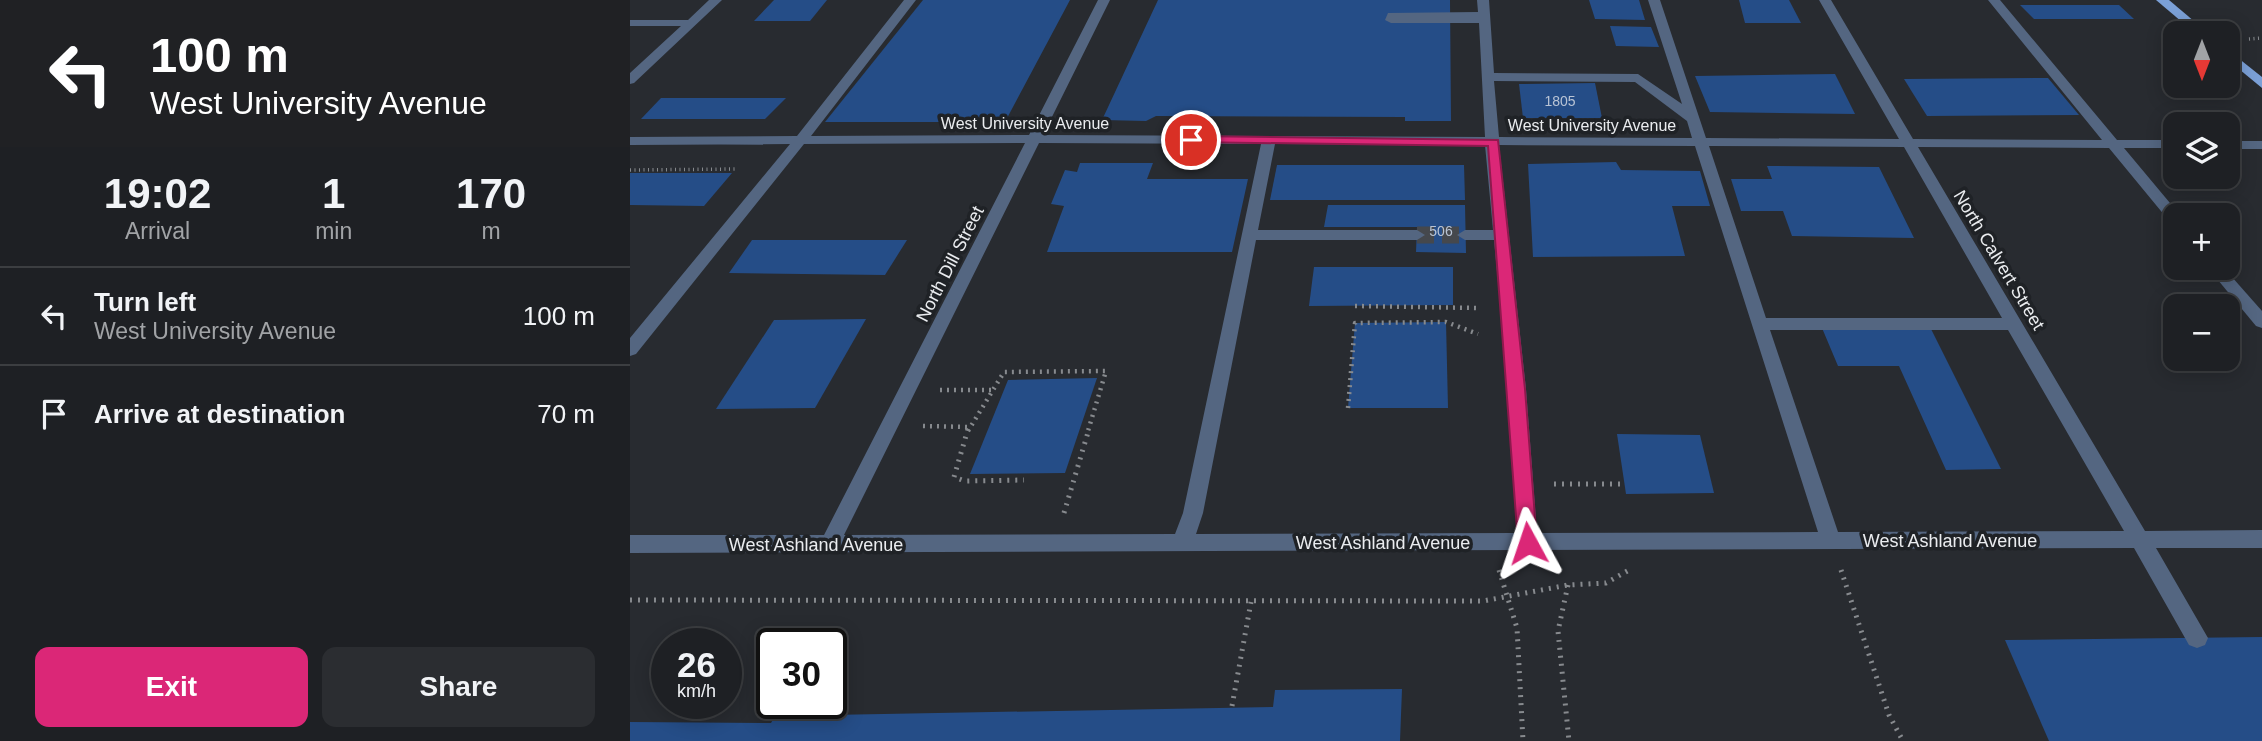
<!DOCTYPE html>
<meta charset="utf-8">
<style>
body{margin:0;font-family:Arial,sans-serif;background:#2b2d31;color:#f1f3f6;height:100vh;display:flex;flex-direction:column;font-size:26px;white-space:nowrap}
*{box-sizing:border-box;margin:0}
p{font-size:23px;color:#a1a3a6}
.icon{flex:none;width:38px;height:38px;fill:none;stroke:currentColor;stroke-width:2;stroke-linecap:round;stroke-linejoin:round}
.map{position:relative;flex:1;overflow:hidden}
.drawer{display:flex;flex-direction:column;background:#1e2024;width:630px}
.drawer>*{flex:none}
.banner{background:#202124;color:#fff;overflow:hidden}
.needle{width:46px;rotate:180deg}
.buttons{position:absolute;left:1533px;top:21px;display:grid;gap:14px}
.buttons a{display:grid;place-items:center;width:77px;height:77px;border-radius:14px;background:#1e2024;box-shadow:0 4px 18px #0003,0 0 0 2px #3c3e41;font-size:35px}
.speed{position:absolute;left:21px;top:628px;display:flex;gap:14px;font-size:35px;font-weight:700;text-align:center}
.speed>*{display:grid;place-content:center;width:91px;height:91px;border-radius:50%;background:#1e2024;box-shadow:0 4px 18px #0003,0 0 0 2px #3c3e41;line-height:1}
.speed small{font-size:18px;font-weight:400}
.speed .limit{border:4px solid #111;border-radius:10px;background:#fff;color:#111}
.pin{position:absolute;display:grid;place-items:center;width:60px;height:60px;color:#fff;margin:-30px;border:4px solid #fff;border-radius:50%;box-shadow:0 2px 7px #0007}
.me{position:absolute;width:77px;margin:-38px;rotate:355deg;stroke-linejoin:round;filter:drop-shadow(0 0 5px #0008)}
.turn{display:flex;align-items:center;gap:24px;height:147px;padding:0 35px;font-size:32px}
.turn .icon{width:91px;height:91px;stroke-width:2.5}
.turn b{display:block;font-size:49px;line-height:60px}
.eta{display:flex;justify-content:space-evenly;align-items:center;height:119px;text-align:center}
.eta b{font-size:42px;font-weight:700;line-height:49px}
.button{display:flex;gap:14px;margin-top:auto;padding:14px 35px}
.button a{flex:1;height:80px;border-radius:14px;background:#db2777;color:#fff;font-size:28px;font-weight:700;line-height:80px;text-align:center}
.button a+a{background:#2b2d31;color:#f1f3f6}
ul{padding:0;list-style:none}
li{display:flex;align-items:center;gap:21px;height:98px;padding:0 35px;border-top:2px solid #3c3e41}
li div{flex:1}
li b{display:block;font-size:26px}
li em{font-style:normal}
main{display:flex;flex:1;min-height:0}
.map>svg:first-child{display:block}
.building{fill:#254d87}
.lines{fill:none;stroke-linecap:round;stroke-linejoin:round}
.minor-tunnel{stroke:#45484d;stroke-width:17;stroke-dasharray:17 8;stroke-linecap:butt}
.path-far2{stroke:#878a8e;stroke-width:3.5;stroke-dasharray:1 3.5;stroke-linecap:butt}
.path-far1{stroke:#878a8e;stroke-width:4.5;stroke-dasharray:2 5;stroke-linecap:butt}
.path{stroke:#878a8e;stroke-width:5;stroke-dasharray:2 6;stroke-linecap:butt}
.minor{fill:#546681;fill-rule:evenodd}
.major{fill:#7ba0d7;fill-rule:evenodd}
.route{fill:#db2777;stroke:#8e194d;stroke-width:2}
.labels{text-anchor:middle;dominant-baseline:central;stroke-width:7;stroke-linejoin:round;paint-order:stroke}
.number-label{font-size:14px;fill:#b9c4d5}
.far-street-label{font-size:16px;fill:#eaecef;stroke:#1f2226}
.street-label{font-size:18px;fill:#eaecef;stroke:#1f2226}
</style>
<main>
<section class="drawer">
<div class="banner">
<div class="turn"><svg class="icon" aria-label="left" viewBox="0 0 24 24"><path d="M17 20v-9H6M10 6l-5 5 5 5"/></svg><div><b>100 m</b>West University Avenue</div></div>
</div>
<div class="eta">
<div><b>19:02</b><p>Arrival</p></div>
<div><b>1</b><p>min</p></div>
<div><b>170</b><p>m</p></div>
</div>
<ul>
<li><svg class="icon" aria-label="left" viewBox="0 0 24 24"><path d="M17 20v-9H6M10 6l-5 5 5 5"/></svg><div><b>Turn left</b><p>West University Avenue</p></div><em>100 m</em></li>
<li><svg class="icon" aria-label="arrive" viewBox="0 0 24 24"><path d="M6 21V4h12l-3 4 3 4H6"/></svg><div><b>Arrive at destination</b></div><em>70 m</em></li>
</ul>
<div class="button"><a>Exit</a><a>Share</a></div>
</section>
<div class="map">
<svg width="1632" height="741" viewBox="0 0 1632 741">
<rect width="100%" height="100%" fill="#282b30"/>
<!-- building -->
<g class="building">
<path d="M144,0h53l-17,21h-56z"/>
<path d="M293,0h147l-65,122h-180z"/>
<path d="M528,0h292l1,121h-46v-4l-249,-1 -10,5 -44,-1z"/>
<path d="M959,0h50l6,20 -50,-1z"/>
<path d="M1109,0h50l12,23h-56z"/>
<path d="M1390,5h99l15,14h-100z"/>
<path d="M980,26l41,1 8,20 -43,-1z"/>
<path d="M1205,74l20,40 -145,-2 -15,-36z"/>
<path d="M1418,78l31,37 -152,1 -23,-37z"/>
<path d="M965,83l7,35h-79l-4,-34z"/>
<path d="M31,98h125l-21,21h-124z"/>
<path d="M986,162l5,8 79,1 10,35h-38l13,50 -152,1 -5,-93z"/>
<path d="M450,163h73l-6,16h101l-16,73h-185l17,-46 -13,-2 14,-34 12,2z"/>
<path d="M647,165h187l1,35h-195z"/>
<path d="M1137,166l112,1 35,71 -122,-2 -9,-25h-42l-10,-32h41z"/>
<path d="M0,173h102l-28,33 -74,-1z"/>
<path d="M698,205h137l1,48 -50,-1 1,-25h-93z"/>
<path d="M122,240h155l-22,35 -156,-2z"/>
<path d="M684,267h139v38l-144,1z"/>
<path d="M236,319l-51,89 -99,1 58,-89z"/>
<path d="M816,322l2,86h-100l7,-85z"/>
<path d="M1300,327l71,142 -55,1 -47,-104h-61l-16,-38z"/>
<path d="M467,378l-32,95 -95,1 38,-94z"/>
<path d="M987,434l83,1 14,58 -88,1z"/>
<path d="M1632,637v104h-213l-44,-101z"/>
<path d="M772,689l-2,52h-770v-19l141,1 4,-7 498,-9 2,-17z"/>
</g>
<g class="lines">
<!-- minor-tunnel -->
<path class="minor-tunnel" d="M787,235h48"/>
<!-- path-far2 -->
<g class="path-far2">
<path d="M1619,39l13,-1"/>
<path d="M0,170l106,-1"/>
</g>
<!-- path-far1 -->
<g class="path-far1">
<path d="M725,306l123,2"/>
<path d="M310,390h51"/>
<path d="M718,408l7,-85 91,-1 32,12"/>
<path d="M293,426l46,1"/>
<path d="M338,431l36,-59 102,-1 -18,60"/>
</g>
<!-- path -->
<g class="path">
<path d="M338,429l-14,48 11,4 59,-1"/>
<path d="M924,484h70"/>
<path d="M434,513l25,-84"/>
<path d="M869,570l18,58 6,113"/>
<path d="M1211,570l48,145 14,26"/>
<path d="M938,585l-10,46 11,110"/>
<path d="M0,600l853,1 85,-16 38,-2 23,-13"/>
<path d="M602,706l19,-104"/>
</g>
<!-- minor -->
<g class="minor">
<path d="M79,0h13l-88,83 -4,1v-11l51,-47h-51v-6h58z"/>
<path d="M274,0h12l-105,136 218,-1 69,-135h12l-67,135 442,2 -6,-114h-88l-6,-3 3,-7 90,-1 -1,-12h12l5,73 144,1 44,30 -34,-104h12l46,138 193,1 -80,-139h12l82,139 189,1 -114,-140h12l117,140h58v8h-51l56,67h-5v9l-5,-2 -61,-74 -191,-1 227,384 117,-1v18h-106l52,90 -3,7 -8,3 -8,-3 -55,-97 -1504,5v-18h194l201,-392 -221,1 -168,210 -6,2v-18l160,-194 -160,1v-8l167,-1zM864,81l141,1 52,39 5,17 -193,-1zM409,143l222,1 -78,369 -8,21 -331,1zM645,144l210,1 8,85h-28l-8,5 8,5h29l14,149 9,144 -321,1 7,-21 53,-273h161l8,-5 -8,-5h-159zM869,145l196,1 123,386 -281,1 -11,-144zM1079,146l195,1 98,171h-236zM1140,330h238l116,201 -286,1z"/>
<rect x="1598" y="141" width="34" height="8"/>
<path d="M1578,268h16l38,43v17l-6,-2z"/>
</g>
<!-- major -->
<g class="major">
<path d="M1526,0h13l39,33h-13z"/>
<path d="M1598,50l34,27v11l-34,-28z"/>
</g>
</g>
<!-- route -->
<path class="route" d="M561,136l307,4 27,249 12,154 -3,5 -6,2 -7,-2 -3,-5 -30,-397 -302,-4 -1,-2z"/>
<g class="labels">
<!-- number labels -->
<g class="number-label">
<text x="930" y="101">1805</text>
<text x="811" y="231">506</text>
</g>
<!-- far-street labels -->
<g class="far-street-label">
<text x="395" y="123">West University Avenue</text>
<text x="962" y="125">West University Avenue</text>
</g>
<!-- street labels -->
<g class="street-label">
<text transform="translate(1369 260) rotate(59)">North Calvert Street</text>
<text transform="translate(320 264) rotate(-63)">North Dill Street</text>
<text x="1320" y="541">West Ashland Avenue</text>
<text x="753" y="543">West Ashland Avenue</text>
<text x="186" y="545">West Ashland Avenue</text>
</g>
</g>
</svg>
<div class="buttons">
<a><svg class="needle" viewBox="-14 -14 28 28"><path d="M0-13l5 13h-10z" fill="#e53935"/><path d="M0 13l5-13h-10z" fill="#a1a3a6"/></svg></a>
<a><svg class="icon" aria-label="layers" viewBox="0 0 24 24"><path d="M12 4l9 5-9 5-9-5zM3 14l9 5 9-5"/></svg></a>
<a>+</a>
<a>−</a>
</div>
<div class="speed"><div>26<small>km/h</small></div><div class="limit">30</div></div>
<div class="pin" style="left:561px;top:140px;background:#d93025"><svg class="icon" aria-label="arrive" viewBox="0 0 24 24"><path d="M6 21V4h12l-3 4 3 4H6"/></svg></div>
<svg class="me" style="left:898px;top:543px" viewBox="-20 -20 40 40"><path d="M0-17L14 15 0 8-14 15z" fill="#db2777" stroke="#fff" stroke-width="4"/></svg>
</div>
</main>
